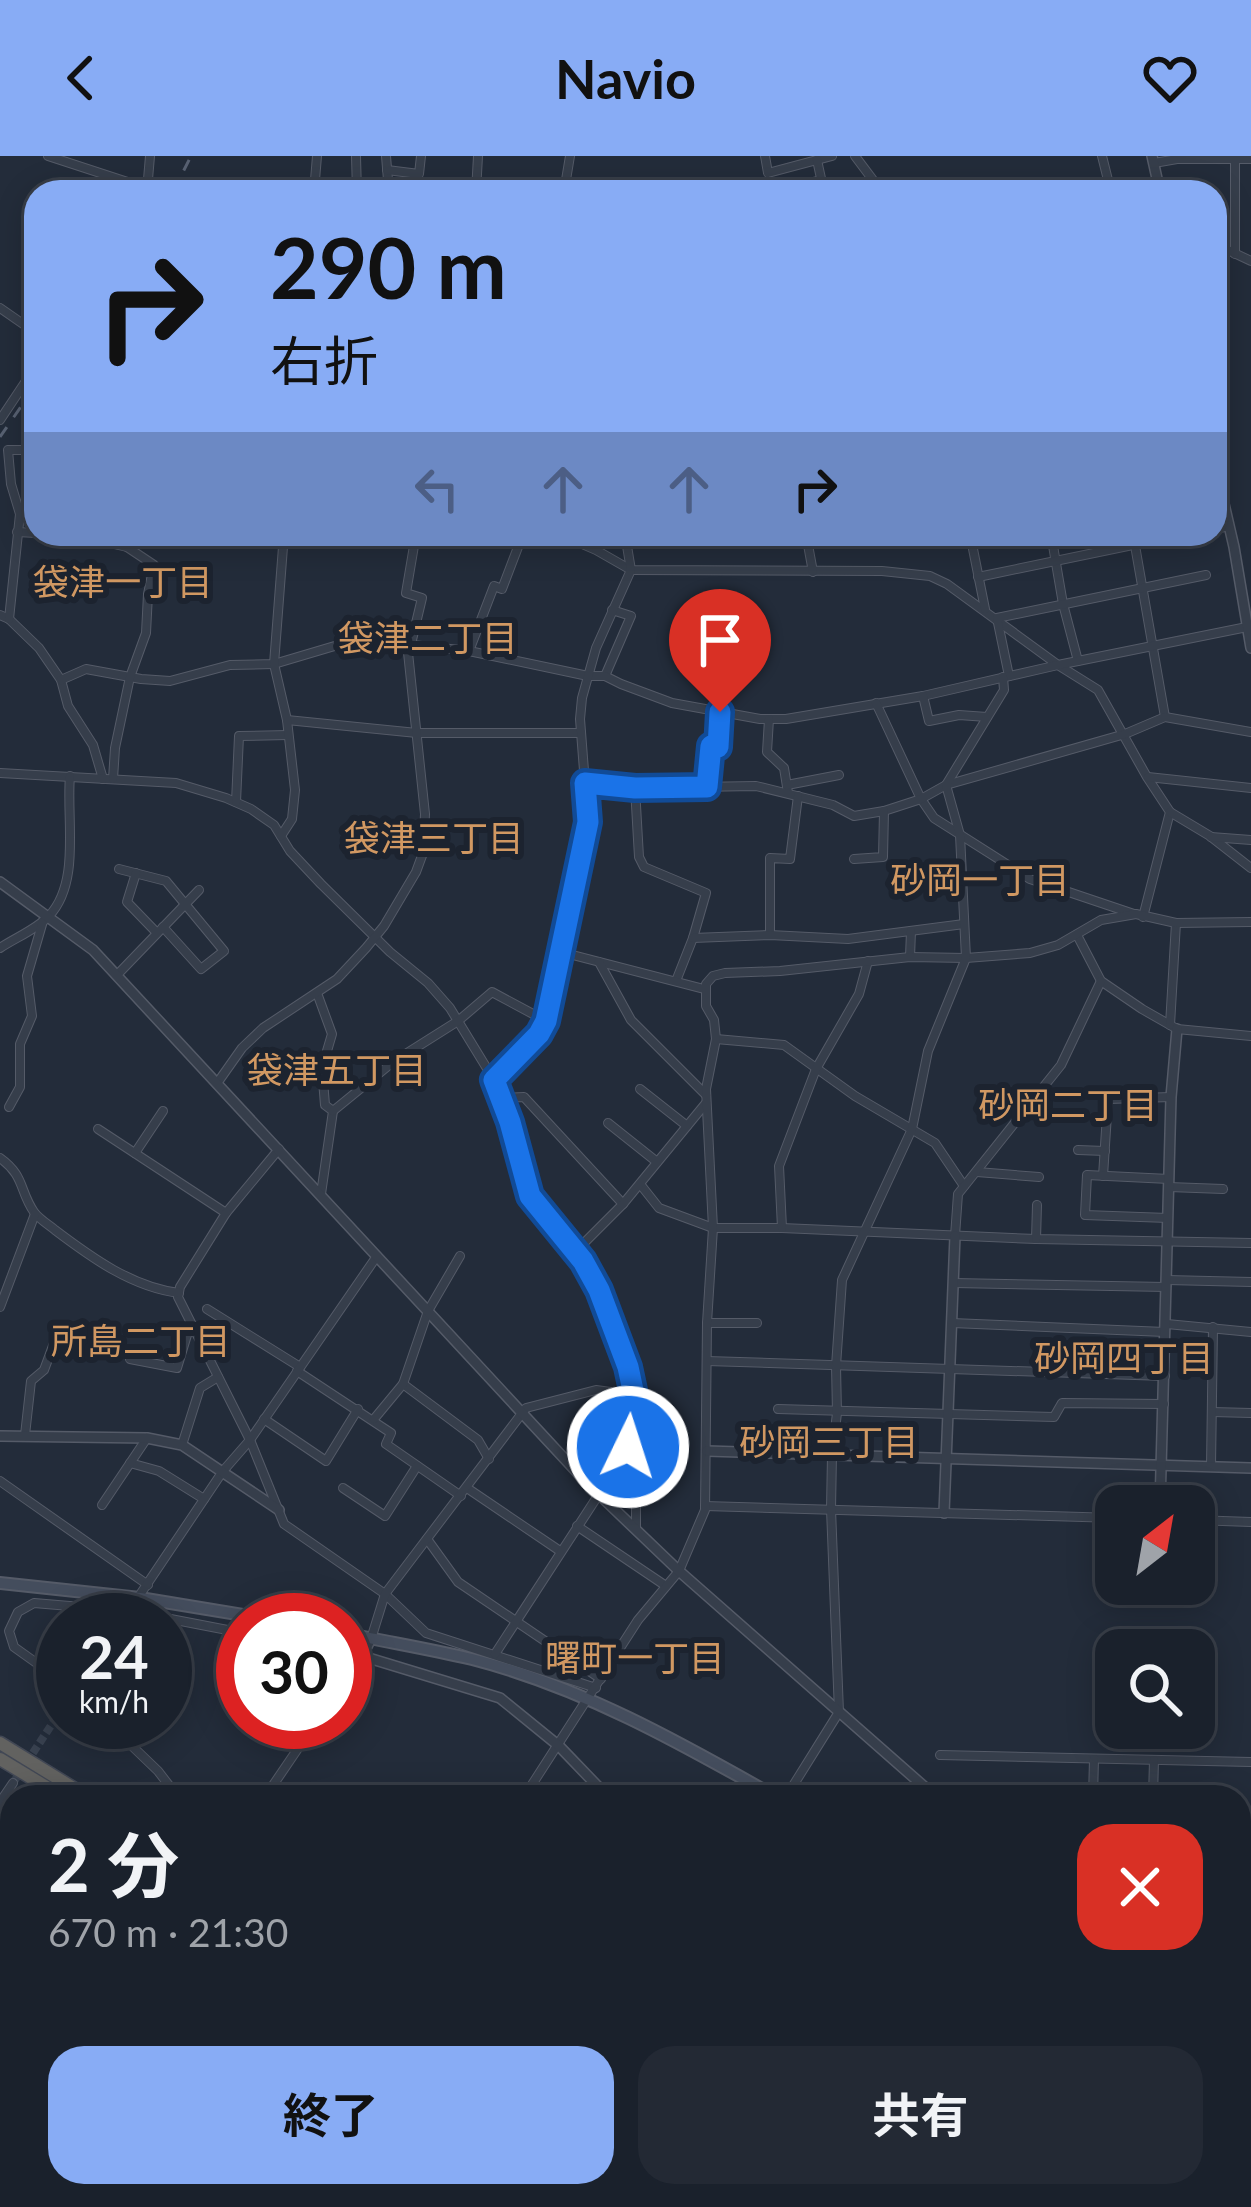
<!DOCTYPE html>
<html lang="ja">
<meta charset="utf-8">
<style>
body{margin:0;font-family:Lato,"Noto Sans JP",sans-serif;background:#232934;color:#f1f3f6;height:100vh;display:flex;flex-direction:column;font-size:45px;white-space:nowrap}
*{box-sizing:border-box;margin:0}
p{font-size:39px;color:#9fa3a9}
.icon{flex:none;width:66px;height:66px;fill:none;stroke:currentColor;stroke-width:2;stroke-linecap:round;stroke-linejoin:round}
.map{position:relative;flex:1;overflow:hidden}
.details{position:absolute;left:0px;top:1629px;width:1251px;height:423px;display:flex;flex-direction:column;background:#1a212c;border-radius:36px 36px 0 0;box-shadow:0 6px 30px #0003,0 0 0 3px #383e48}
.details>*{flex:none}
.top-card{position:absolute;left:24px;top:24px;width:1203px;height:366px;border-radius:36px;box-shadow:0 6px 30px #0003,0 0 0 3px #383e48;background:#88acf5;color:#111;overflow:hidden}
.needle{width:78px;rotate:31deg}
.buttons{position:absolute;left:1095px;top:1329px;display:grid;gap:24px}
.buttons a{display:grid;place-items:center;width:120px;height:120px;border-radius:24px;background:#1a212c;box-shadow:0 6px 30px #0003,0 0 0 3px #383e48;font-size:60px}
.speed{position:absolute;left:36px;top:1437px;display:flex;gap:24px;font-size:60px;font-weight:700;text-align:center}
.speed>*{display:grid;place-content:center;width:156px;height:156px;border-radius:50%;background:#1a212c;box-shadow:0 6px 30px #0003,0 0 0 3px #383e48;line-height:1}
.speed small{font-size:30px;font-weight:400}
.speed .limit{border:18px solid #d22;background:#fff;color:#111}
.pin{position:absolute;display:grid;place-items:center;width:102px;height:102px;color:#fff;margin:-123px -51px;border-radius:50% 50% 50% 0;rotate:-45deg;box-shadow:0 0 12px #0007}
.pin .icon{rotate:45deg}
.me{position:absolute;width:132px;margin:-66px;rotate:4deg;stroke-linejoin:round;filter:drop-shadow(0 0 9px #0008)}
.turn{display:flex;align-items:center;gap:42px;height:252px;padding:0 48px;font-size:54px}
.turn .icon{width:156px;height:156px;stroke-width:2.5}
.turn b{display:block;font-size:84px;line-height:102px}
.lanes{display:flex;align-items:center;height:114px;padding:0 48px;background:#0003;justify-content:center;gap:60px;direction:ltr}
.lanes .off{opacity:.35}
.round{display:grid;place-items:center;flex:none;width:126px;height:126px;border-radius:36px;background:#232934}
.summary{display:flex;align-items:center;justify-content:space-between;height:204px;padding:0 48px}
h1{font-size:72px;font-weight:700;line-height:90px}
.primary-button{display:flex;gap:24px;margin-top:auto;padding:24px 48px}
.primary-button a{flex:1;height:138px;border-radius:36px;background:#88acf5;color:#111;font-size:48px;font-weight:700;line-height:138px;text-align:center}
.primary-button a+a{background:#232934;color:#f1f3f6}
header{display:flex;justify-content:space-between;align-items:center;height:156px;padding:0 48px;background:#88acf5;color:#111;font-size:54px;font-weight:700}
.map>svg:first-child{display:block}
.lines{fill:none;stroke-linecap:round;stroke-linejoin:round}
.minor-tunnel{stroke:#38414f;stroke-width:8;stroke-dasharray:8 4;stroke-linecap:butt}
.minor-casing{stroke:#555b68;stroke-width:10}
.tertiary-casing{stroke:#555b68;stroke-width:12}
.secondary-casing{stroke:#555b68;stroke-width:14}
.trunk-casing{stroke:#424855;stroke-width:15}
.minor{stroke:#363e4b;stroke-width:8}
.tertiary{stroke:#363e4b;stroke-width:9}
.secondary{stroke:#444d5d;stroke-width:10}
.trunk{stroke:#626260;stroke-width:12}
.rail{stroke:#586172;stroke-width:3;stroke-dasharray:12 12;stroke-linecap:butt}
.route-casing{stroke:#114b97;stroke-width:30}
.route{stroke:#1a73e8;stroke-width:21}
.labels{text-anchor:middle;dominant-baseline:central;stroke-width:12;stroke-linejoin:round;paint-order:stroke}
.neighbourhood-label{font-size:36px;fill:#d19862;stroke:#1c232f}
</style>
<header><svg class="icon" aria-label="back" viewBox="0 0 24 24"><path d="M15 5l-7 7 7 7"/></svg>Navio<svg class="icon" aria-label="heart" viewBox="0 0 24 24"><path d="M12 20l-8-8c-3-5 5-10 8-4 3-6 11-1 8 4z"/></svg></header>
<div class="map">
<svg width="1251" height="2051" viewBox="0 0 1251 2051">
<rect width="100%" height="100%" fill="#232c3a"/>
<g class="lines">
<!-- minor-tunnel -->
<path class="minor-tunnel" d="M13,1627l45,-68"/>
<!-- minor casing -->
<g class="minor-casing">
<g id="minor">
<path d="M48,0l98,32"/>
<path d="M356,0l1,36"/>
<path d="M386,0l3,36"/>
<path d="M765,0l3,17 64,-17"/>
<path d="M855,0l27,36"/>
<path d="M1102,0l9,36"/>
<path d="M817,4l7,32"/>
<path d="M1154,7l23,-4h74"/>
<path d="M387,14l32,4 2,-18"/>
<path d="M147,35l3,-35"/>
<path d="M314,36l3,-36"/>
<path d="M476,36l2,-36"/>
<path d="M564,36l6,-36"/>
<path d="M772,36l49,-12"/>
<path d="M1215,88l36,17"/>
<path d="M1235,98v-98"/>
<path d="M0,152l36,25"/>
<path d="M0,264l36,-54"/>
<path d="M1215,373l14,-3"/>
<path d="M17,376l19,1"/>
<path d="M60,378l15,1 52,12"/>
<path d="M559,378l37,16 35,20 251,1 48,5 17,8 111,81 40,25 49,87 23,35 -27,105"/>
<path d="M806,378l7,38"/>
<path d="M970,378l15,75"/>
<path d="M1051,378l12,70 15,57"/>
<path d="M1133,378l32,183"/>
<path d="M978,421l208,-43"/>
<path d="M0,459l9,4 30,29 22,32 7,26 25,39 10,34"/>
<path d="M9,463l11,-105 -9,-30 -3,-34h28"/>
<path d="M411,488l11,-46 -16,-5 10,-59"/>
<path d="M469,495l25,-65 8,3 21,-55"/>
<path d="M605,520l26,-60 -19,-6"/>
<path d="M1009,520l-12,-58 209,-43"/>
<path d="M61,524l25,-11 55,10 29,2 60,-16 44,-1 64,-19 27,-5 104,11 119,25h17l16,8 51,19 88,16h26l137,-23 135,-31 189,-38"/>
<path d="M923,540l6,25 30,-6 28,2"/>
<path d="M876,547l45,96 13,19 96,61 104,35"/>
<path d="M769,563l-2,33 17,16 4,25"/>
<path d="M287,564l130,13h164"/>
<path d="M0,617l176,10 50,15 25,11 23,16 16,26 31,33 69,68 38,31 22,25 44,72 16,42 20,74 53,65 16,29 29,77 9,42 -9,38 1,30 7,30v22"/>
<path d="M1148,621l103,11"/>
<path d="M113,623l2,-31 15,-71 16,-44 2,-39 6,-29 -27,-18 7,-13"/>
<path d="M585,627l50,5 121,-2 77,19 21,11 30,-5 37,-12 25,-14 179,-51 40,-17 86,15"/>
<path d="M787,629l52,-10"/>
<path d="M707,631l4,-41 7,1 2,-35"/>
<path d="M635,632l4,69 5,10 62,26 -13,45 -17,43"/>
<path d="M236,646l3,-66 49,-1"/>
<path d="M1170,656l40,24 41,32"/>
<path d="M281,680l11,-17 3,-29 -8,-70 -13,-56 10,-130"/>
<path d="M1211,681l40,3"/>
<path d="M854,703l29,-2 1,-46"/>
<path d="M119,713l47,12 58,70 -23,18 -38,-42"/>
<path d="M136,717l-9,29 30,31"/>
<path d="M770,779v-77l20,1 8,-63"/>
<path d="M1077,779l24,46 41,28 35,20 74,7"/>
<path d="M693,782l77,-3 78,4 116,-15"/>
<path d="M0,792c15,-10 37,-19 49,-32 32,-34 17,-97 21,-140"/>
<path d="M561,796l143,37"/>
<path d="M910,801l1,-26"/>
<path d="M599,806l32,58 75,75"/>
<path d="M117,819l82,-85"/>
<path d="M317,837l15,41 -10,34 3,37 8,6 -12,83"/>
<path d="M1170,869l6,-102"/>
<path d="M716,883l68,6 71,51 80,47 29,43"/>
<path d="M494,924l45,-47 7,-12 42,-199 -8,-103 2,-21 14,-50 35,-78 -6,-36"/>
<path d="M218,926l24,-34 21,-20 74,-49 29,-31 18,-22 32,-54 7,-19 2,-39 -18,-171"/>
<path d="M640,933l47,37"/>
<path d="M501,942l23,-1 99,107"/>
<path d="M9,951l11,-20v-43l12,-28 -5,-40 16,-55"/>
<path d="M333,955l60,-49 65,-41 34,-29 54,29"/>
<path d="M608,967l49,39"/>
<path d="M98,973l128,84"/>
<path d="M279,993l-53,64 -46,74 -2,10 72,143 34,84 101,70 41,39 170,55"/>
<path d="M1078,994l27,1"/>
<path d="M135,997l28,-42"/>
<path d="M0,1002c25,18 19,32 34,54 5,7 15,13 21,18 37,28 77,57 124,63"/>
<path d="M977,1016l62,5"/>
<path d="M1103,1020l5,-77 63,-2"/>
<path d="M640,1028l19,24 54,20h69l254,11 215,4"/>
<path d="M1169,1031l54,2"/>
<path d="M1168,1062l-83,-3 2,-40 82,4"/>
<path d="M782,1072l-3,-62 37,-97 43,-75 9,-33"/>
<path d="M955,1080l3,-42 103,-129 40,-84"/>
<path d="M1036,1083l1,-34"/>
<path d="M576,1095l47,-47 83,-101"/>
<path d="M1167,1124l84,2"/>
<path d="M954,1127l212,4"/>
<path d="M0,1151l35,-93"/>
<path d="M207,1153l93,58"/>
<path d="M707,1167h50"/>
<path d="M952,1167l213,9"/>
<path d="M1167,1168l84,8"/>
<path d="M130,1203l47,9 13,-43"/>
<path d="M707,1205l458,15"/>
<path d="M297,1215l94,62 -5,11 75,52"/>
<path d="M403,1228l75,56 11,19"/>
<path d="M778,1253l276,8 8,-14 102,1"/>
<path d="M1212,1256l39,1"/>
<path d="M264,1263l62,42 32,-52"/>
<path d="M374,1263l29,-35 25,-73 32,-55"/>
<path d="M25,1279l6,-54 13,-11 13,-35"/>
<path d="M182,1289l18,-57 18,-11"/>
<path d="M130,1307l29,8 45,28"/>
<path d="M1211,1310l2,-139"/>
<path d="M0,1325l148,104"/>
<path d="M343,1332l42,28 32,-50"/>
<path d="M467,1332l93,63"/>
<path d="M102,1349l45,-67"/>
<path d="M705,1350l411,12"/>
<path d="M1194,1364l57,2"/>
<path d="M577,1370l89,60"/>
<path d="M427,1383l31,43 143,97"/>
<path d="M129,1455l94,-140 27,-31 127,-184"/>
<path d="M371,1483l14,-45 141,-186 70,-18 22,3 15,-3"/>
<path d="M345,1496l17,4 -17,24"/>
<path d="M495,1498l104,-160"/>
<path d="M63,1526l-49,-35 -5,-16 9,-19 16,-9 95,8 114,22"/>
<path d="M58,1559l5,-8"/>
<path d="M107,1566l51,49 20,26"/>
<path d="M940,1599l311,7"/>
<path d="M265,1641l51,-75"/>
<path d="M524,1641l114,-177 41,-49 26,-61 2,-187 6,-95 -7,-139 10,-50 -2,-19 -8,-14v-22l7,-8 12,-3 55,-2 130,-14 56,1 64,-5 28,-8 43,-25 35,-6 40,9 75,-1"/>
<path d="M786,1641l53,-85 -8,-203 1,-54 5,-42 -1,-47 6,-86 70,-151 16,-78 38,-93 -6,-123 -14,-50 58,-95 -1,-13"/>
<path d="M1093,1641l1,-38"/>
<path d="M1153,1641l1,-37"/>
<path d="M0,1646l13,-19"/>
<path d="M1239,1883l12,1"/>
<path d="M363,2040l7,11"/>
<path d="M452,2040l7,11"/>
<path d="M575,2040l16,11"/>
<path d="M782,2040l5,11"/>
<path d="M245,2051l8,-11"/>
</g>
</g>
<!-- tertiary casing -->
<g class="tertiary-casing">
<g id="tertiary">
<path d="M1152,0l8,36"/>
<path d="M1215,309l19,82 17,101"/>
<path d="M0,726l93,68 493,532 93,89 257,226"/>
<path d="M0,1280l147,2 35,7 97,65"/>
<path d="M707,1295l544,17"/>
<path d="M1160,1350l11,-409 6,-68"/>
<path d="M944,1357l11,-277"/>
<path d="M371,1483l-9,17 138,42 59,48 49,51"/>
<path d="M1034,2040l8,11"/>
</g>
</g>
<!-- secondary casing -->
<g class="secondary-casing">
<g id="secondary">
<path d="M0,1427l140,15 133,22"/>
<path d="M345,1477c42,9 85,16 127,26 109,28 207,83 304,138"/>
<path d="M1239,2005l12,14"/>
</g>
</g>
<!-- trunk casing -->
<g class="trunk-casing">
<g id="trunk">
<path d="M0,1587l88,54"/>
<path d="M0,1603l63,38"/>
<path d="M398,2040l7,11"/>
<path d="M414,2040l7,11"/>
</g>
</g>
<!-- minor -->
<use href="#minor" class="minor"/>
<!-- tertiary -->
<use href="#tertiary" class="tertiary"/>
<!-- secondary -->
<use href="#secondary" class="secondary"/>
<!-- trunk -->
<use href="#trunk" class="trunk"/>
<!-- rail -->
<g class="rail">
<path d="M173,36l18,-36"/>
<path d="M0,281l36,-52"/>
</g>
</g>
<g class="lines">
<!-- route casing -->
<g class="route-casing">
<path id="route" d="M628,1291l9,-38 -9,-42 -29,-77 -16,-29 -53,-65 -20,-74 -16,-42 45,-46 7,-13 42,-199 -3,-39 50,5 72,-1 4,-41 7,1 2,-35"/>
</g>
<!-- route -->
<use href="#route" class="route"/>
</g>
<g class="labels">
<!-- neighbourhood labels -->
<g class="neighbourhood-label">
<text x="123" y="425">袋津一丁目</text>
<text x="428" y="481">袋津二丁目</text>
<text x="434" y="681">袋津三丁目</text>
<text x="980" y="723">砂岡一丁目</text>
<text x="337" y="913">袋津五丁目</text>
<text x="1068" y="948">砂岡二丁目</text>
<text x="141" y="1184">所島二丁目</text>
<text x="1124" y="1201">砂岡四丁目</text>
<text x="829" y="1285">砂岡三丁目</text>
<text x="635" y="1501">曙町一丁目</text>
</g>
</g>
</svg>
<div class="buttons">
<a><svg class="needle" viewBox="-14 -14 28 28"><path d="M0-13l5 13h-10z" fill="#e53935"/><path d="M0 13l5-13h-10z" fill="#9fa3a9"/></svg></a>
<a><svg class="icon" aria-label="search" viewBox="0 0 24 24"><circle cx="10" cy="10" r="6"/><path d="M15 15l6 6"/></svg></a>
</div>
<div class="speed"><div>24<small>km/h</small></div><div class="limit">30</div></div>
<div class="pin" style="left:720px;top:556px;background:#d93025"><svg class="icon" aria-label="arrive" viewBox="0 0 24 24"><path d="M6 21V4h12l-3 4 3 4H6"/></svg></div>
<svg class="me" style="left:628px;top:1291px" viewBox="-20 -20 40 40"><circle r="17" fill="#1a73e8" stroke="#fff" stroke-width="3"/><path d="M0-11L8 9 0 5-8 9z" fill="#fff"/></svg>
<div class="top-card">
<div class="turn"><svg class="icon" aria-label="right" viewBox="0 0 24 24"><path d="M7 20v-9h11M14 6l5 5-5 5"/></svg><div><b>290 m</b>右折</div></div>
<div class="lanes"><svg class="icon off" aria-label="left" viewBox="0 0 24 24"><path d="M17 20v-9H6M10 6l-5 5 5 5"/></svg><svg class="icon off" aria-label="ahead" viewBox="0 0 24 24"><path d="M12 20V5M6 11l6-6 6 6"/></svg><svg class="icon off" aria-label="ahead" viewBox="0 0 24 24"><path d="M12 20V5M6 11l6-6 6 6"/></svg><svg class="icon" aria-label="right" viewBox="0 0 24 24"><path d="M7 20v-9h11M14 6l5 5-5 5"/></svg></div>
</div>
<section class="details">
<div class="summary"><div><h1>2 分</h1><p>670 m · 21:30</p></div><a class="round" style="background:#d93025;color:#fff"><svg class="icon" aria-label="close" viewBox="0 0 24 24"><path d="M6 6l12 12M18 6L6 18"/></svg></a></div>
<div class="primary-button"><a>終了</a><a>共有</a></div>
</section>
</div>
